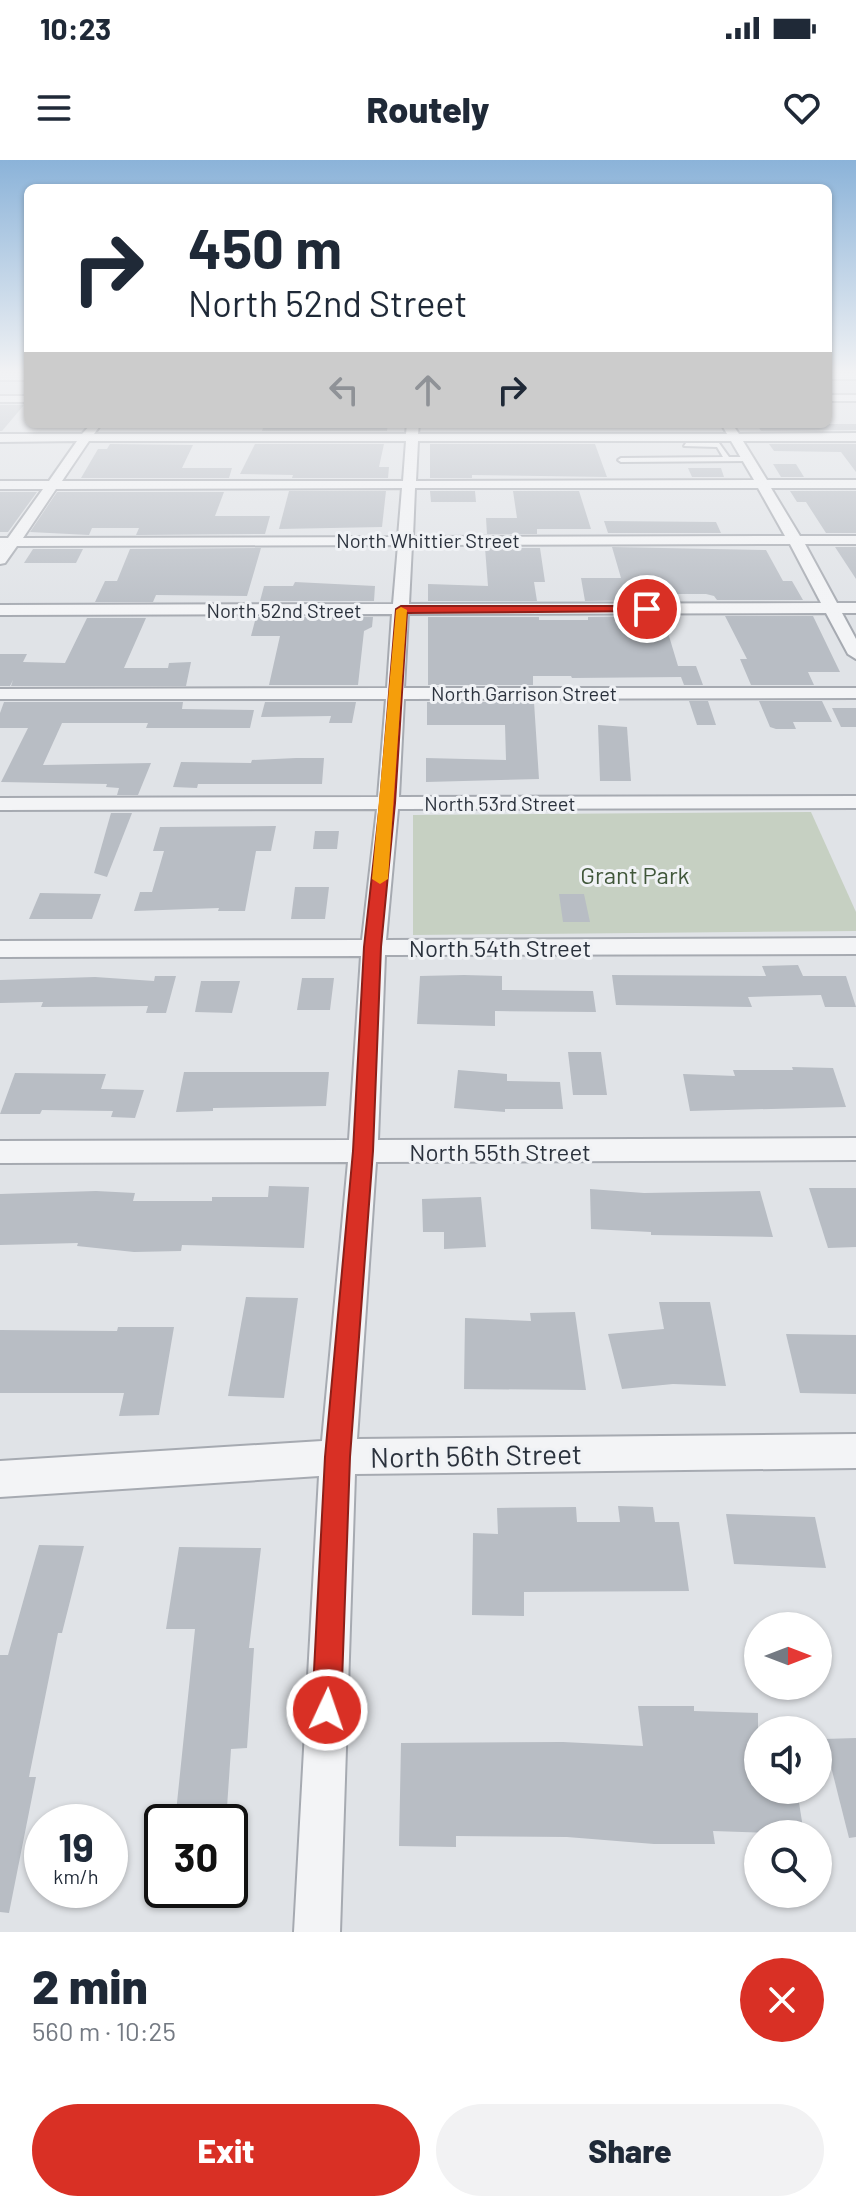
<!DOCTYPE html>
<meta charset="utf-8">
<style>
body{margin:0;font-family:Barlow,sans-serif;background:#f2f2f3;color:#1f2937;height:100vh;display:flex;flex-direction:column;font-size:30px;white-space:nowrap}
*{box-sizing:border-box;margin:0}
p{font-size:26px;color:#747a83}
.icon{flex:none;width:44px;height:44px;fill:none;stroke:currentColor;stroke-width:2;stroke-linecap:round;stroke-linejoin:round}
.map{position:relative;height:1772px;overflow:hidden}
.drawer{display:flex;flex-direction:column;background:#fff;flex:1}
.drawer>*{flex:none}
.top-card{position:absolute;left:24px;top:24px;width:808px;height:244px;border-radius:12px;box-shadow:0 2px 6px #0004;background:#fff;color:#1f2937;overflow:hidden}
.needle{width:52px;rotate:90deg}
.tools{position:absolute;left:744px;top:1452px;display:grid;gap:16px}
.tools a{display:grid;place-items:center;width:88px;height:88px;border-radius:50%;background:#fff;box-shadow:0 2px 6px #0004;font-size:40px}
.speed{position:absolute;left:24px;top:1644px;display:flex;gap:16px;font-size:40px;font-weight:700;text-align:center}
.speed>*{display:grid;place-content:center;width:104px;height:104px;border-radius:50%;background:#fff;box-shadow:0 2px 6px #0004;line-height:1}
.speed small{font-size:20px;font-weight:400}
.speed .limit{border:4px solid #111;border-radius:12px;background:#fff;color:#111}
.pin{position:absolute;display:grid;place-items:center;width:68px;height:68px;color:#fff;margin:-34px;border:4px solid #fff;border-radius:50%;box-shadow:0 2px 8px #0007}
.me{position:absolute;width:88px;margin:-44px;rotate:3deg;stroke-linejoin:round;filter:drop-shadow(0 0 6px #0008)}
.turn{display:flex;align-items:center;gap:28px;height:168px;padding:0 32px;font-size:36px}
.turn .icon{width:104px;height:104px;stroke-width:2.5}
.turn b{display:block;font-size:56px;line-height:68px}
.lanes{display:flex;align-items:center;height:76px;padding:0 32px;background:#0003;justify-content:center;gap:40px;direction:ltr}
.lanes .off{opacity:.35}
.round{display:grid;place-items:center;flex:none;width:84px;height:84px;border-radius:42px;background:#f2f2f3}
.headline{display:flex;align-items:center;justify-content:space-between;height:136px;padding:0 32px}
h1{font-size:48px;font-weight:800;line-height:60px}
.primary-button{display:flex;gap:16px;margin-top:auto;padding:16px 32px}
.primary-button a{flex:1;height:92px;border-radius:48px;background:#d93025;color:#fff;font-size:32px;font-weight:800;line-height:92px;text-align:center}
.primary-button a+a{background:#f2f2f3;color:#1f2937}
.status{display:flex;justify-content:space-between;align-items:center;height:56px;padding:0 40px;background:#fff;direction:ltr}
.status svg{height:22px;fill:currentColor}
header{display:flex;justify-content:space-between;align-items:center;height:104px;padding:0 32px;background:#fff;font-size:36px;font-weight:800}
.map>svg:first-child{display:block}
.green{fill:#c6d0c2}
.building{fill:#b8bdc4}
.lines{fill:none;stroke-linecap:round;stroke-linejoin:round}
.lane-casing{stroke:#a6aab1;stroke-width:4}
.street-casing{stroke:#a6aab1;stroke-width:4}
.primary-casing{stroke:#a1a8b2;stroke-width:4}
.lane{fill:#f3f4f6;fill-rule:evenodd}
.street{fill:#f3f4f6;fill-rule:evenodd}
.primary{fill:#fff;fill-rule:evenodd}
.route{fill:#d93025;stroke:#8d1f18;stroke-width:2}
.slow{fill:#f59e0b}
.labels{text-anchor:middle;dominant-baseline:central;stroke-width:6;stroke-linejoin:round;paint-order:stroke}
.far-street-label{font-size:20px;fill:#2b323d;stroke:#f0f2f5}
.park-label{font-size:24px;fill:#40573a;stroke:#f0f2f5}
.street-label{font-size:24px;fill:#2b323d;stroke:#f0f2f5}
.near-street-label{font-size:28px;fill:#2b323d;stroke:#f0f2f5}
</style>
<div class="status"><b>10:23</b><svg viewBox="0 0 49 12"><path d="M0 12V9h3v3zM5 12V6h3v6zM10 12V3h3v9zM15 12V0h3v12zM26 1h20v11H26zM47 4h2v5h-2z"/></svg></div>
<header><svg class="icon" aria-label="menu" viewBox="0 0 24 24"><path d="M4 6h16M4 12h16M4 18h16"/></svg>Routely<svg class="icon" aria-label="heart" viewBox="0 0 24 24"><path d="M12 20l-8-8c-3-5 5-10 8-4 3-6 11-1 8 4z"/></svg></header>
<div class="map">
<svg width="856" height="1772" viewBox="0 0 856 1772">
<rect width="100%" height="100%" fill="#e0e3e7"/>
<!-- green -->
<path class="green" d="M811,652l45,100v19l-443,4v-120z"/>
<!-- building -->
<g class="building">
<path d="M0,245h24l-22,26h-2z"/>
<path d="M388,264l-1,7h-125l2,-6z"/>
<path d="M804,264h52v6l-95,1 -3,-5h47z"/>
<path d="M110,284l83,1 -11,23h50l-3,10h-148l17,-29h9z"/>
<path d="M255,284h129l-5,23h10l-1,11h-96l1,-3 -53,-1z"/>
<path d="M430,284h165l12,33 -135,-2v3h-42z"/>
<path d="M769,284h87v28l-15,-20 -67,-1z"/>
<path d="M773,304h23l8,13h-23z"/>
<path d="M688,308h33l3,9h-32z"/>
<path d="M289,331h97l-4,36 -103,2z"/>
<path d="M430,331h45l1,11h-45z"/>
<path d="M513,331h66l12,38h-54v5h-50l-1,-16h31z"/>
<path d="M790,331h66v42h-30l-20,-31h-9z"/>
<path d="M0,332h37l-29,40h-8z"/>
<path d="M57,332h167l-9,24h55l-5,18 -129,1 3,-7h-47l-3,7 -59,-3z"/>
<path d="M604,361l112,1 5,11h-113z"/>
<path d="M612,387l154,3 17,31h9l11,19h-86l-3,-4 -8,-2h-50l2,6 -73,1 -4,-23h40z"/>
<path d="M835,387h21v32z"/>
<path d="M261,388l-14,48 -91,-1 -3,7h-58l10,-21h12l13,-32z"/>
<path d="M485,388h55l5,34h-11l3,19h-109v-17l60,2z"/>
<path d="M33,389h50l-7,14h-52z"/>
<path d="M295,422l80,4 -1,15h-114l4,-15h29z"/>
<path d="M663,456l15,50h18l7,19h-19l-3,-8 -109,1 -1,-2h-38v9h-105v-68h111v3h49v-3z"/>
<path d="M725,456h88l27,56h-32l6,13h-63l-11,-26h7z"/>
<path d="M256,457h117l-1,10 -8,4 -6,54h-89l11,-49h-29z"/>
<path d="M87,458h59l-22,50h44l1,-5 22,-1 -5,24h-175l2,-6 -3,6h-10v-32h27l-4,8 42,1z"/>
<path d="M689,541h19l8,24h-19z"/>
<path d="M759,541h63l10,21h-39l3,7h-20l-6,-2z"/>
<path d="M4,542h179l-1,7 72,1 -4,18h-104l2,-5h-86l-19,42 108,-2 -13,32h-21l2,-7 -13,-1 1,-3 -106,-2 27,-54h-28v-15z"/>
<path d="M265,542h91l-4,21h-23l2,-7 -70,1z"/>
<path d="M427,542h107l5,77 -113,3v-24l80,2 -1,-35h-78z"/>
<path d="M832,548h24v19h-15z"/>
<path d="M598,565l29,2 4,54h-31z"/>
<path d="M296,598h28l-2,26h-124l-1,4 -24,-1 8,-25 70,1 1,-3z"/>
<path d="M111,653h21l-25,64 -13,-4z"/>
<path d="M276,666l-5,25h-15l-11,60h-27l1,-3 -85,3 6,-19h12l12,-41h-11l7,-24z"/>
<path d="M315,671h24l-2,18h-24z"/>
<path d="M295,727h34l-4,32h-34z"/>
<path d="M40,733l61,1 -9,25h-63z"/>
<path d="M559,734h25l6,28h-27z"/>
<path d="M798,805l5,11h43l10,31h-31l-4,-12 -73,2 4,10 -136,-2 -4,-30 154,1 -4,-10z"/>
<path d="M464,815l38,1v14l91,1 3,21 -101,-1v15l-78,-2 3,-48z"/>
<path d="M155,816h21l-10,37h-20l2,-7 -107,1 2,-5 -43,1v-23l95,-3 59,4z"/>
<path d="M302,818h32l-4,32h-33z"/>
<path d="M201,821h39l-8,32 -37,-1z"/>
<path d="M568,892h33l6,43h-34z"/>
<path d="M792,907l41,1 13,39 -156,4 -7,-37 52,2 -2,-6h60z"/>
<path d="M458,910l49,4v7l53,1 3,27h-58v3l-51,-4z"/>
<path d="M184,912h145l-3,34 -113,2v3l-37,1z"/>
<path d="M15,913l91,1 -5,15 43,1 -9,28 -24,-1 2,-6 -71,-1 -2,4h-40z"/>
<path d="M269,1026l40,1 -5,61 -122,-3 -1,6 -47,1 -57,-6 1,-3 -78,2v-51l96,-3 39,2 -2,8h79v-4h56z"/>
<path d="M809,1028h47v59l-28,1z"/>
<path d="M590,1029l54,4 116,-2 13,46 -122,-2v-3l-60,-3z"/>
<path d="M481,1037l5,50 -42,2v-17h-21l-1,-33z"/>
<path d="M246,1137l52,1 -14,100 -56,-2z"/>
<path d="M659,1142h51l16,84 -53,-2 -51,5 -14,-55 56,-5z"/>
<path d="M575,1152l11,78 -122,-1 1,-71 66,3 -1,-8z"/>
<path d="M118,1167h56l-15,88 -40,1 5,-23h-124v-63l117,1z"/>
<path d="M786,1174l70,1v59l-56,-1z"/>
<path d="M618,1346l35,1 2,15h24l10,69 -165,1v24l-52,-1 1,-82 25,1 -1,-26 79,-1 1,15h43z"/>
<path d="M726,1354l89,3 11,51 -92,-4z"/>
<path d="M39,1385l45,1 -22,87h-4l-29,144h7l-27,136 -9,-1v-257h8z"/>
<path d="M179,1387l82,1 -12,100h5l-7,100 -16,1 -5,73h-51l20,-193h-29z"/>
<path d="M638,1546h56v5l64,2v77h39l7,44 -91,-3 2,13h-61l-87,-7 -111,-1v11l-57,-1 2,-103 162,-1 80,4z"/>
<path d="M856,1578v99l-7,1 -25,-99z"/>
</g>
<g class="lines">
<!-- lane casing -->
<g class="lane-casing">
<path id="lane" d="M686,283h33l10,14h18l3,2 -3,2 -126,1 -3,-2 3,-2 102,-1 -6,-10 -33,-1z"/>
</g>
<!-- street casing -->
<g class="street-casing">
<g id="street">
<rect x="828" y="235" width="28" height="6"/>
<rect x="0" y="236" width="28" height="6"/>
<path d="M91,264l8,3 -5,7h312l1,-10h12l-1,10h309l-4,-7 4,-3 6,1 6,9 117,-1v8h-113l24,39h89v8h-85l29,48h56v8h-51l32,59h19v10h-14l14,26v20l-8,-5 -22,-41 -418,1 -4,74h452v10l-452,1 -5,98 457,-1v12l-458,1 -12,131 470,-2v16l-471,1 -7,185 478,-2v22l-480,2 -19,277 499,-5v34l-501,6 -15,458h-46l25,-456 -319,21v-36l322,-20 26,-279 -348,1v-22l349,-1 12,-184 -361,1v-16l362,-1 15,-131 -377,1v-12l378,-1 8,-98h-386v-10l387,-1 5,-74 -392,1v-10l393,-1 5,-59 -381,1 -12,17 -5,1v-26h8l35,-49h-43v-8h49l28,-40 -77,1v-8h82zM89,281h317l-3,40h-341zM418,281h313l23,39 -338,1zM402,328l-4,49 -375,1 33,-49zM415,328h343l27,48 -372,1zM790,384l31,59 -412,1 3,-59z"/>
</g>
</g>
<!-- primary casing -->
<g class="primary-casing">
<g id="primary">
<rect x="0" y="213" width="28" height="7"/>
<rect x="828" y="213" width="28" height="6"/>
</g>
</g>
<!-- lane -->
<use href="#lane" class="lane"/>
<!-- street -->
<use href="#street" class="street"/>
<!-- primary -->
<use href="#primary" class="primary"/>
</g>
<!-- sky -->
<linearGradient id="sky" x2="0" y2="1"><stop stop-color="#8bb3d9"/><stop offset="0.46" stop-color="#f1f2f4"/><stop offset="1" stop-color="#f1f2f4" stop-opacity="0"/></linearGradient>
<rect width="856" height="461" fill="url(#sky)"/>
<!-- route -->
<path class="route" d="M647,446l4,1v4l-244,2 -12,190 -14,144 -8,204 -23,306 -9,253 -4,10 -10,5 -11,-5 -4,-10 13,-253 28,-306 11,-204 16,-144 16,-194 5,-3z"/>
<!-- slow -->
<path class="slow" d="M401,447l6,3 -19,269 -8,5 -8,-5 24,-269z"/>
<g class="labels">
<!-- far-street labels -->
<g class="far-street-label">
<text x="428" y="380">North Whittier Street</text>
<text x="284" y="450">North 52nd Street</text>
<text x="524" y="533">North Garrison Street</text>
<text x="500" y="643">North 53rd Street</text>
</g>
<!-- park labels -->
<g class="park-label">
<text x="635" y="714">Grant Park</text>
</g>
<!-- street labels -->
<g class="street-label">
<text x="500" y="787">North 54th Street</text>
<text x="500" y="991">North 55th Street</text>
</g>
<!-- near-street labels -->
<g class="near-street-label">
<text transform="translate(476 1295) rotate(-1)">North 56th Street</text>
</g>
</g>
</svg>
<div class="tools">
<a><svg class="needle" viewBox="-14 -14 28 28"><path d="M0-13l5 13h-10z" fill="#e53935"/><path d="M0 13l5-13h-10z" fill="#747a83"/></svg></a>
<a><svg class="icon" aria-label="sound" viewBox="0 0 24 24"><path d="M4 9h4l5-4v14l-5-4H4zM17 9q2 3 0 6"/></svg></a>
<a><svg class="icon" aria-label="search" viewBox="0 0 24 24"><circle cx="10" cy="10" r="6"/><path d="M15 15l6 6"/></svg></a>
</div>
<div class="speed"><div>19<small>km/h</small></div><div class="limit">30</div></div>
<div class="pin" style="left:647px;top:449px;background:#d93025"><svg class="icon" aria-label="arrive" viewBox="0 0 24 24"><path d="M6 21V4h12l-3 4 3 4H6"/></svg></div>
<svg class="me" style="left:327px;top:1550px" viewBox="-20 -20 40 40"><circle r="17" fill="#d93025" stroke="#fff" stroke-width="3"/><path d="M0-11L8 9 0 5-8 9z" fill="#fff"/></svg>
<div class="top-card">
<div class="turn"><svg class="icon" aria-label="right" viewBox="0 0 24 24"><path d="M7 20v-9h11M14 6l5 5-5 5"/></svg><div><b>450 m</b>North 52nd Street</div></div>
<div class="lanes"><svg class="icon off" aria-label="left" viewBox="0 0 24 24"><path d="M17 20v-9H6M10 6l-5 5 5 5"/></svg><svg class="icon off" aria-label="ahead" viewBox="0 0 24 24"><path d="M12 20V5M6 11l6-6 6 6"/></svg><svg class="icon" aria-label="right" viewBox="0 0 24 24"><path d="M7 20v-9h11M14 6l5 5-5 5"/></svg></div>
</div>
</div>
<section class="drawer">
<div class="headline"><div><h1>2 min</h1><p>560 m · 10:25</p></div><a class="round" style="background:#d93025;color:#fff"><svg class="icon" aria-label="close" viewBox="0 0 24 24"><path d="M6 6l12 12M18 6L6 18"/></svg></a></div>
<div class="primary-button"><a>Exit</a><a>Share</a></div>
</section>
